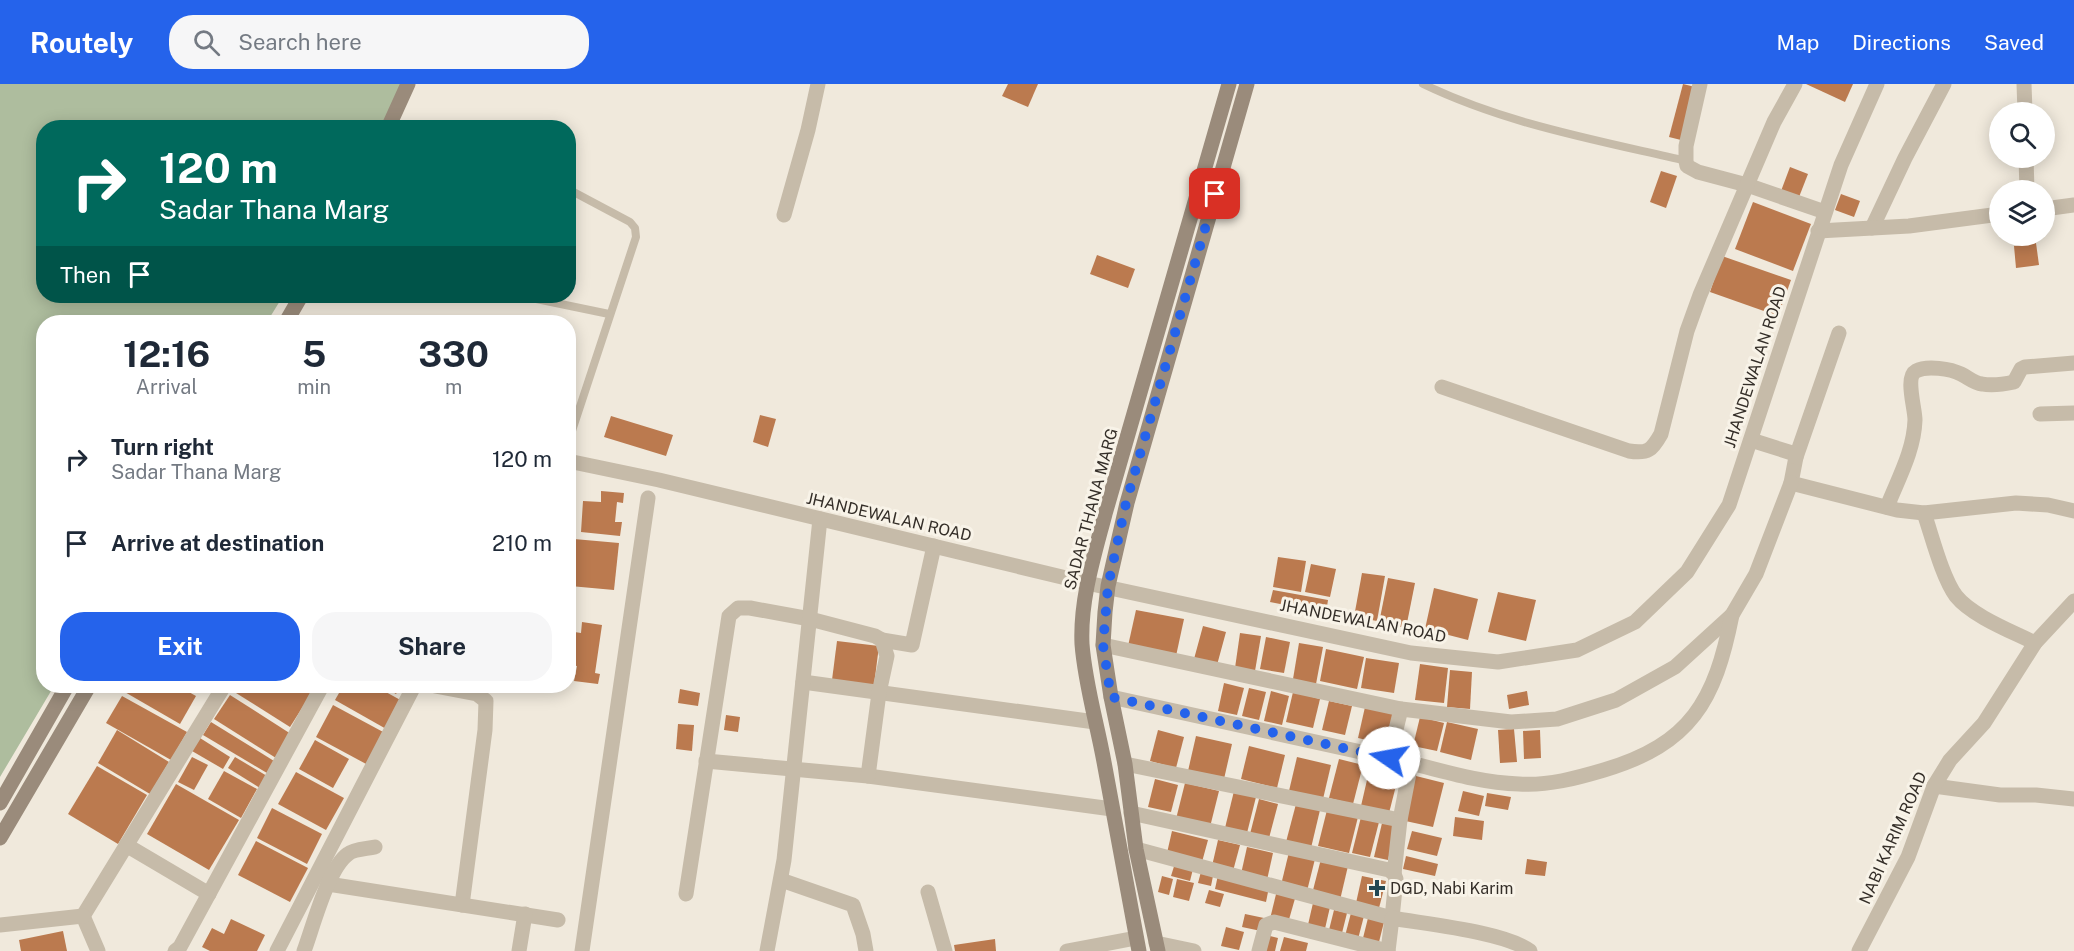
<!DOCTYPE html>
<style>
body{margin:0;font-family:"Public Sans",sans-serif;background:#f6f6f7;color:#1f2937;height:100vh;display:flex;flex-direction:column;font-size:22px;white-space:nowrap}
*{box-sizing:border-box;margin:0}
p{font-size:20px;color:#747a83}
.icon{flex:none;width:33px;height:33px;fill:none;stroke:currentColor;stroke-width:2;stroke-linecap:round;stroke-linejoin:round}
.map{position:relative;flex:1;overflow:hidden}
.sheet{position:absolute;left:36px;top:231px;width:540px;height:378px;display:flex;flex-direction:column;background:#fff;border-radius:24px;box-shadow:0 3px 15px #0003}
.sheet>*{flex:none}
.top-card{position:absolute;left:36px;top:36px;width:540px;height:183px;border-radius:24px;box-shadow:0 3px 15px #0003;background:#00695c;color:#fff;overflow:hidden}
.tools{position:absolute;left:1989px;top:18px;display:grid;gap:12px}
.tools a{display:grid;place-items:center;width:66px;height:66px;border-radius:50%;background:#fff;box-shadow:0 3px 15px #0003;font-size:30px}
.pin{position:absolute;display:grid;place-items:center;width:51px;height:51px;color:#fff;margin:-26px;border-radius:12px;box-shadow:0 3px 9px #0006}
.me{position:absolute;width:66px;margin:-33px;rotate:282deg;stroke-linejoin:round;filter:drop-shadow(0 0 4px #0008)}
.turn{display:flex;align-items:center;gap:21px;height:126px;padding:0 24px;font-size:27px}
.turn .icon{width:78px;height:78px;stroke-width:2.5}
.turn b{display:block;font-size:42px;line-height:51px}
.then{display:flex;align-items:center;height:57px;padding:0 24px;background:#0003;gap:12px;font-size:22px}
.eta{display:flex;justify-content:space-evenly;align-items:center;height:102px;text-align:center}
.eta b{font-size:36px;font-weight:700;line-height:42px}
.button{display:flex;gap:12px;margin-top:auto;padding:12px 24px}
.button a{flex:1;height:69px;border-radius:24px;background:#2563eb;color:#fff;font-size:24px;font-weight:700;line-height:69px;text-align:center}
.button a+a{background:#f6f6f7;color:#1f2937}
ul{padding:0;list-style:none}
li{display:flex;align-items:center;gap:18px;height:84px;padding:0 24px}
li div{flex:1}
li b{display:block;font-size:22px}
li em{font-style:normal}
header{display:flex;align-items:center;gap:36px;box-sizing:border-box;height:84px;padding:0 30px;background:#2563eb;color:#fff}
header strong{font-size:28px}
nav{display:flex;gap:33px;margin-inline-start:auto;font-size:21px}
.search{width:420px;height:54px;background:#f6f6f7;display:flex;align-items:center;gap:15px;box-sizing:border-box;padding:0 21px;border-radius:24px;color:#747a83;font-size:22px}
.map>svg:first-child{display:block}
.green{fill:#aebd9e}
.building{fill:#bb7a4f}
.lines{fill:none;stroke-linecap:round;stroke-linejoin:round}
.lane{stroke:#c6bba9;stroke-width:8}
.street{stroke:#c6bba9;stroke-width:15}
.secondary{stroke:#9a8b7b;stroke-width:15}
.route{stroke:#2563eb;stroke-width:10;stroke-dasharray:0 18}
.poi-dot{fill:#224752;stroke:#f8f3e8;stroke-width:2}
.labels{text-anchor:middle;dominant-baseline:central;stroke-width:6;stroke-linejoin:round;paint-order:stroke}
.street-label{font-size:16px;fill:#342e28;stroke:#f8f3e8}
.poi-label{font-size:16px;fill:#342e28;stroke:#f8f3e8;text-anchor:start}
</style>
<header>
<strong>Routely</strong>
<div class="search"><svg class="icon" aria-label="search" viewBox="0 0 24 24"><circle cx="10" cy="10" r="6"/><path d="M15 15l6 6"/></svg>Search here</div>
<nav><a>Map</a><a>Directions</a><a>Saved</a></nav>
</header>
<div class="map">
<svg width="2074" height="867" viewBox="0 0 2074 867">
<rect width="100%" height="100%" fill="#f0e9dc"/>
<!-- green -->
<path class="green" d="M0,0h404l-22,43 -338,1v168h239l-16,26h-223v364h10l-54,91z"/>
<!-- building -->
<g class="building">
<path d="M1008,0h30l-10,23 -26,-11z"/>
<path d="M1683,0l12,3 -14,53 -12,-3z"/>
<path d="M1806,0h47l-8,18z"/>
<path d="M1790,83l18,7 -9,23 -18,-6z"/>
<path d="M1661,87l16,5 -11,32 -16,-6z"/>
<path d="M1841,110l19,7 -6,16 -19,-7z"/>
<path d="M1753,118l58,22 -18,47 -58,-22z"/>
<path d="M2036,159l3,22 -23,3 -2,-22z"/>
<path d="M1097,171l38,14 -7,19 -38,-14z"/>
<path d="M1722,172l69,24 -13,36 -68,-24z"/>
<path d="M760,331l16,4 -8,28 -15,-5z"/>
<path d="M611,332l62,19 -7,21 -62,-19z"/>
<path d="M601,407l23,2 -1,10 -6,-1 -2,20h7l-2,14 -39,-4 2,-31 18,1z"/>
<path d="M574,455l45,4 -5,47 -44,-4z"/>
<path d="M1278,473l28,4 -5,31 -28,-5z"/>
<path d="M1311,480l25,5 -6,28 -25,-5z"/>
<path d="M1362,489l23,3 -8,45 -23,-4z"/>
<path d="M1388,494l27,5 -9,45 -27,-5z"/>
<path d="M1434,504l44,11 -10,41 -43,-11z"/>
<path d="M1273,506l55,10 -2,13 -56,-11z"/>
<path d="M1498,508l38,8 -10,41 -38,-9z"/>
<path d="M1136,526l48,9 -8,37 -48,-10z"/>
<path d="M582,538l20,3 -7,48 5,1 -2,10 -24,-3 3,-15 -9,-1v-34l13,2z"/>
<path d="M1203,542l23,6 -9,33 -23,-6z"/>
<path d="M1240,549l21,3 -6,35 -20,-3z"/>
<path d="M1266,553l24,5 -6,31 -24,-4z"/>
<path d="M837,557l42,5 -5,39 -42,-5z"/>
<path d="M1299,559l24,4 -7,37 -23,-5z"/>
<path d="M1326,565l38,8 -7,32 -37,-8z"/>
<path d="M1366,574l33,5 -5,30 -33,-5z"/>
<path d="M1420,580l28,4 -4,35 -29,-3z"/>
<path d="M1450,586l22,2 -2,37 -23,-2z"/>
<path d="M1224,599l20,5 -7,27 -19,-4z"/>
<path d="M127,602h51l18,10 -16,28 -57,-33z"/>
<path d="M240,602h76l-26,41 -54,-34z"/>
<path d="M343,602h32l29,16 -16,28 -53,-30z"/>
<path d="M382,602h19l-5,8z"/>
<path d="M1249,604l17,4 -7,28 -17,-4z"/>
<path d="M680,605l20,4 -2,13 -20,-3z"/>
<path d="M1271,607l18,5 -7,29 -18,-4z"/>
<path d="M1527,607l2,14 -20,4 -2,-14z"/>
<path d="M1293,608l27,7 -7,29 -27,-6z"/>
<path d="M230,611l61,39 -15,24 -62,-39z"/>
<path d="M122,612l65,36 -16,28 -65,-37z"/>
<path d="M1329,617l23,5 -7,29 -23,-5z"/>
<path d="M333,621l52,28 -17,32 -52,-28z"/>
<path d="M1365,623l30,7 -7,31 -30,-7z"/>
<path d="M726,631l14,2 -2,15 -14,-2z"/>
<path d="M1420,633l24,6 -7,28 -24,-5z"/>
<path d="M211,638l63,39 -7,12 -64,-38z"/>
<path d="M1447,638l31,7 -7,31 -31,-8z"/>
<path d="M678,640l16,1 -2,26 -16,-2z"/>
<path d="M1514,645l3,33 -17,1 -2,-33z"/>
<path d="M117,646l52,32 -19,32 -52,-31z"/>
<path d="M1158,646l26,7 -8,31 -26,-7z"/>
<path d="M1540,646l1,28 -17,1 -1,-28z"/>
<path d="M1196,652l36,8 -8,35 -36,-8z"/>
<path d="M200,654l30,19 -7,12 -31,-18z"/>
<path d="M315,656l34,19 -16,29 -34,-19z"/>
<path d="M1249,662l36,9 -8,33 -36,-9z"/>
<path d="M192,673l16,8 -14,25 -16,-8z"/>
<path d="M235,673l32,19 -7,12 -32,-20z"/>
<path d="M1297,673l34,8 -8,34 -34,-8z"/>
<path d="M1339,675l24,6 -10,39 -24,-6z"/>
<path d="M97,682l50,29 -29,49 -50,-30z"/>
<path d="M1370,683l29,7 -10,39 -28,-7z"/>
<path d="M224,687l33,18 -16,29 -33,-19z"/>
<path d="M296,688l48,26 -18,32 -48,-26z"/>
<path d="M1412,691l32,8 -11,44 -32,-7z"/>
<path d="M1155,695l23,6 -7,27 -23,-5z"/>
<path d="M1185,699l34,8 -9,36 -34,-8z"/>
<path d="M176,700l63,36 -30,50 -62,-36z"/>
<path d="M1234,707l22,6 -9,36 -22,-5z"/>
<path d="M1463,707l21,5 -5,20 -21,-5z"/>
<path d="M1487,709l24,4 -3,13 -23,-4z"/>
<path d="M1259,715l19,5 -9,34 -19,-4z"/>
<path d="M1296,720l24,6 -9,38 -25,-6z"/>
<path d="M272,724l50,26 -15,30 -50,-26z"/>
<path d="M1327,726l31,7 -9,36 -31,-7z"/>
<path d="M1361,733l18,5 -9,35 -18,-4z"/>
<path d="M1455,733l29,4 -2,19 -29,-4z"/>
<path d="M1383,735l14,3 -9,38 -14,-3z"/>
<path d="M1172,747l36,9 -6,22 -35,-9z"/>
<path d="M1412,747l30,7 -5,18 -30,-7z"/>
<path d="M1218,756l22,5 -7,26 -21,-5z"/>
<path d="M256,757l52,27 -18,34 -52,-27z"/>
<path d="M1247,763l26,6 -6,27 -26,-6z"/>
<path d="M1289,768l26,7 -8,32 -26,-6z"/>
<path d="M1406,772l32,8 -3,12 -32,-7z"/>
<path d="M1321,775l27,7 -8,34 -28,-6z"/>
<path d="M1527,775l20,3 -2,14 -20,-2z"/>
<path d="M1176,776l18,5 -4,16 -19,-5z"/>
<path d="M1202,784l12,3 -3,15 -13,-3z"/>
<path d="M1218,791l51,12 -3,15 -51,-13z"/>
<path d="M1162,792l11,3 -4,16 -11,-3z"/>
<path d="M1362,792l24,5 -7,27 -23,-5z"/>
<path d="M1177,795l17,4 -5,18 -16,-4z"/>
<path d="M1209,806l15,4 -4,13 -15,-4z"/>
<path d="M1277,806l19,5 -8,28 -18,-4z"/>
<path d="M1313,819l17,4 -6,26 -17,-4z"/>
<path d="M1334,826l13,3 -6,24 -13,-3z"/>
<path d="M1351,829l13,3 -6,23 -13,-3z"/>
<path d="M1245,830l19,4 -3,13 -19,-4z"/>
<path d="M1368,834l16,4 -6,24 -16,-4z"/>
<path d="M231,835l34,16 -8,16h-47l-8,-4 10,-19 12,6z"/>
<path d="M1226,843l18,5 -5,18 -18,-4z"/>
<path d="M63,847l4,20h-46l-2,-11z"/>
<path d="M1266,851l12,3 -3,13h-13z"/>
<path d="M1284,853l24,6 -2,8h-26z"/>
<path d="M995,855l1,12h-41l-1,-6z"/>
</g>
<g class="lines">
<!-- lane -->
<g class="lane">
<path d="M1423,0c83,40 173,56 263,77"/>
<path d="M568,105l62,33 5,6 1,9 -68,206"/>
<path d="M522,212l87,18"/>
</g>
<!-- street -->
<g class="street">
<path d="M1700,0l-14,62v15l1,5 11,6 49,13 78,27"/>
<path d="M2024,0l1,28"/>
<path d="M2026,74l1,32"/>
<path d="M2044,125l30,-4"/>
<path d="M784,131l24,-85 10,-46"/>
<path d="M1872,144l33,-70 39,-74"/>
<path d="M1818,147l91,-5 91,-12"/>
<path d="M1442,303l187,64c19,3 23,-1 32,-17l26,-103 13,-36 74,-173 21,-38"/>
<path d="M2040,330l34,-1"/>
<path d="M1751,356l41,13 4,4 -5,26 106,27 27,3 92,-10 32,2 26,6"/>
<path d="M1796,373l43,-124"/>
<path d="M568,377l91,19 428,103 324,70 87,9 79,-12 58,-28 52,-50 42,-67 112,-340 36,-81"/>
<path d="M1887,423c11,-28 27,-56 28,-87 0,-12 -10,-43 1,-49 11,-6 35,-2 45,3 8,4 13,9 21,10 10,2 23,0 32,-2l7,-13 4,-2 49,-4"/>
<path d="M1924,429c8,23 18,64 32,83 16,20 55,35 79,47"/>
<path d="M882,556l30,5 22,-99"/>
<path d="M1103,561l298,64 110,13 46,-3 59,-19 59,-33 57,-52 24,-41 35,-91"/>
<path d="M803,598l292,40"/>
<path d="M435,602l42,8 9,7 -1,29 -23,175"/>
<path d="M1111,613l300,66 -11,57 -275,-56"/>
<path d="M1389,674l12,-49"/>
<path d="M706,677l162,15 244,33"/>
<path d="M1411,679c35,9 71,20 108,21 29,2 58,-6 85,-14 87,-26 111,-69 128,-155"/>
<path d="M1934,702l66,9h36l38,4"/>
<path d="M1131,729l258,57 5,4 2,5 -4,39 -256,-69"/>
<path d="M126,761l83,49"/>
<path d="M1394,790l6,-54"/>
<path d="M781,796l72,25 10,29 3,17"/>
<path d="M328,800l230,36"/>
<path d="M928,808l17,59"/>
<path d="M686,810l43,-278 9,-8h12l60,11 65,17 7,4 5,16 -8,37 -11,83"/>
<path d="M83,832l141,-230"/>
<path d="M83,832l15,35"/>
<path d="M0,841l83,-9"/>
<path d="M1156,859l38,8"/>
<path d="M175,867l5,-4 142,-261"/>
<path d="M277,867l137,-265"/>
<path d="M304,867c9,-24 24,-83 44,-97 6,-5 18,-5 27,-7"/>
<path d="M519,867l6,-37"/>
<path d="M582,867l66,-453"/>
<path d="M767,867l17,-91 36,-341"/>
<path d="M1067,867l69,-13"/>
<path d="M1259,867l7,-26 8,-3 114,29"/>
<path d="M1388,867l4,-33c33,6 114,14 138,33"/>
<path d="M1859,867l49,-94 26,-71 16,-26 34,-37 51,-80 39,-42"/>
</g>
<!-- secondary -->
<g class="secondary">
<path d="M388,44l20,-44"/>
<path d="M286,238l15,-26"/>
<path d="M0,719l67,-117"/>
<path d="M0,754l89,-152"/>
<path d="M1139,867c-12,-63 -23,-126 -35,-189 -7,-39 -19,-78 -22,-118 -2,-44 12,-88 23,-130l124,-430"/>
<path d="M1158,867l-22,-102 -11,-85 -14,-67 -8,-52 2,-33 3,-26 19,-83 120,-419"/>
</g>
</g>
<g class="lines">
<!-- route -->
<path class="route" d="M1215,110l-89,309 -18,83 -5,59 8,52 278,61"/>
</g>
<!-- markers -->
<path class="poi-dot" d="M1374 795h6v6h6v6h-6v6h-6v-6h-6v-6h6z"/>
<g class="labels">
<!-- street labels -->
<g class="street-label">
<text transform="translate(1755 283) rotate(-72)">JHANDEWALAN ROAD</text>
<text transform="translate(1091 425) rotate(-75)">SADAR THANA MARG</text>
<text transform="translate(889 433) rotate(13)">JHANDEWALAN ROAD</text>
<text transform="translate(1363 537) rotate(11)">JHANDEWALAN ROAD</text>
<text transform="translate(1893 754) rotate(-66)">NABI KARIM ROAD</text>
</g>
<!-- poi labels -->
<g class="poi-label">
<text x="1390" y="804">DGD, Nabi Karim</text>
</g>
</g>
</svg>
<div class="tools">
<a><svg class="icon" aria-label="search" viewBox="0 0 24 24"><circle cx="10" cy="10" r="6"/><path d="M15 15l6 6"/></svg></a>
<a><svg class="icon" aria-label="layers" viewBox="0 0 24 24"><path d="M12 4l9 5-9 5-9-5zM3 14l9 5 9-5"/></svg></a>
</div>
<div class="pin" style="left:1215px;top:110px;background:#d93025"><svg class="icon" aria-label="arrive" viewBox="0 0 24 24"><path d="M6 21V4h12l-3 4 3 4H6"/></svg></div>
<svg class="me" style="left:1389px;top:674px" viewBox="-20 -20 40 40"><circle r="19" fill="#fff"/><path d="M0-13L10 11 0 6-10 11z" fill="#2563eb"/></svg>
<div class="top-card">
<div class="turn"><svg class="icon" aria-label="right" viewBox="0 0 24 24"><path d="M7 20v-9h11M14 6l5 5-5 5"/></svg><div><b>120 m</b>Sadar Thana Marg</div></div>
<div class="then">Then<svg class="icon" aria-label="arrive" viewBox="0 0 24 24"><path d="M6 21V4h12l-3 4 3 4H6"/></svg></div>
</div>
<section class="sheet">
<div class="eta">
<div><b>12:16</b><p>Arrival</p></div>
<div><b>5</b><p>min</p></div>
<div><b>330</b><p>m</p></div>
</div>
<ul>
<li><svg class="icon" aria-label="right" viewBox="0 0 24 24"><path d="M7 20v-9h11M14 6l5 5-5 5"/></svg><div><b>Turn right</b><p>Sadar Thana Marg</p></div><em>120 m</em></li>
<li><svg class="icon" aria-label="arrive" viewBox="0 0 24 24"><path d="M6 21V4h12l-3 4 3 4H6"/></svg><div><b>Arrive at destination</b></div><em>210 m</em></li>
</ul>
<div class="button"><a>Exit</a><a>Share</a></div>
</section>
</div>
